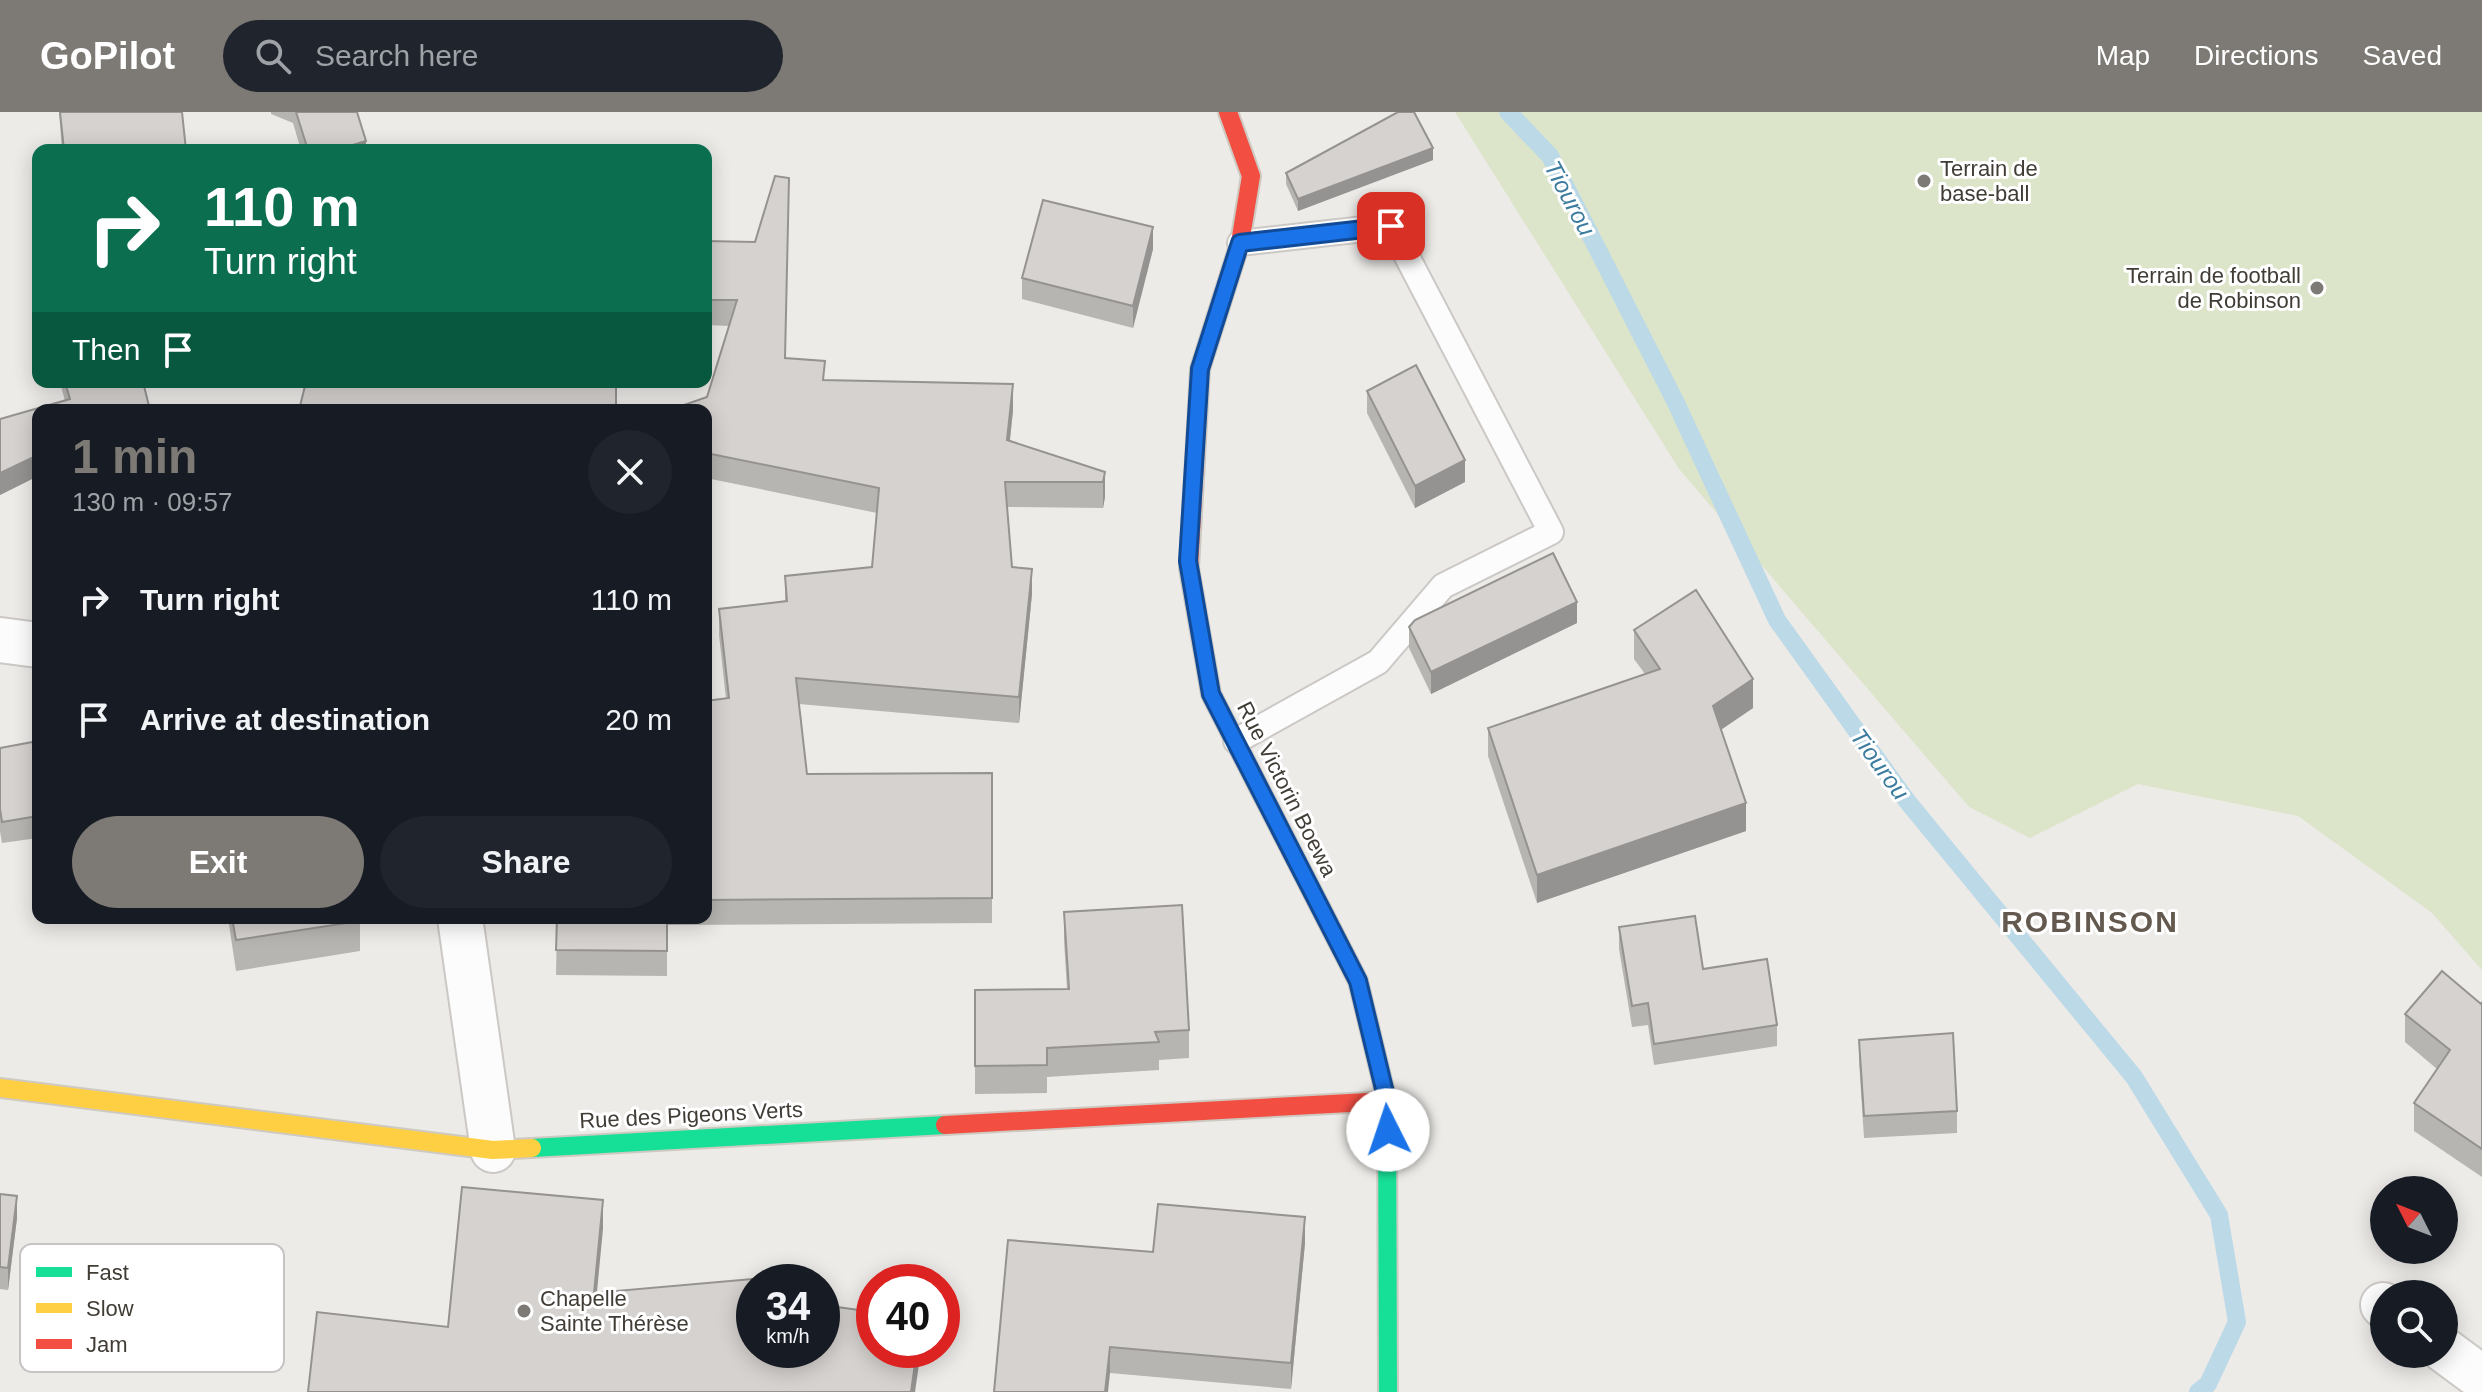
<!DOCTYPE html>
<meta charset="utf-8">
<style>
body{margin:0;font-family:Helvetica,sans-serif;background:#20242c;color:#f1f3f6;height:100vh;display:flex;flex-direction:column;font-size:30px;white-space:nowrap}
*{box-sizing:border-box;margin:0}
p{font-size:26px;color:#9ea1a6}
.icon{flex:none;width:44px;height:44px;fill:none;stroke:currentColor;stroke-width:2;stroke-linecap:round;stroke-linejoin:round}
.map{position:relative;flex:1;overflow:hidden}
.drawer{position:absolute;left:32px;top:292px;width:680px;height:520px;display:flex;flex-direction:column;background:#171b24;border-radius:16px;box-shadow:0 4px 20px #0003}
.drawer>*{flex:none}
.banner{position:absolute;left:32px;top:32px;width:680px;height:244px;border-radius:16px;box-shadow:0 4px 20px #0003;background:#0b6e4f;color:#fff;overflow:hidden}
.needle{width:52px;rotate:312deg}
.controls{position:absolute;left:2370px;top:1064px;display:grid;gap:16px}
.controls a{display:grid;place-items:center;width:88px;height:88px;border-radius:50%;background:#171b24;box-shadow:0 4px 20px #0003;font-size:40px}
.speed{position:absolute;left:736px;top:1152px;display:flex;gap:16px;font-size:40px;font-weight:700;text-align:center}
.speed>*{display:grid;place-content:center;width:104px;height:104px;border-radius:50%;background:#171b24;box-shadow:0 4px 20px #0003;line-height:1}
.speed small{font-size:20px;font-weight:400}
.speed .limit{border:12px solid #d22;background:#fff;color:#111}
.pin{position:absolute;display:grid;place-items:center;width:68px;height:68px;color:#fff;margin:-34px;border-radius:16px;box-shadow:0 4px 12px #0006}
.me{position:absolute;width:88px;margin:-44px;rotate:356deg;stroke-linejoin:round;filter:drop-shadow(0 0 6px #0008)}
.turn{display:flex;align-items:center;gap:28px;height:168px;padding:0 40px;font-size:36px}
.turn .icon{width:104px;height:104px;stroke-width:2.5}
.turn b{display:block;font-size:56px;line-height:68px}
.then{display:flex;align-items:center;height:76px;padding:0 40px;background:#0003;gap:16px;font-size:30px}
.round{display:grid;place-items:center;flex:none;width:84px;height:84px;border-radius:42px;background:#20242c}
.headline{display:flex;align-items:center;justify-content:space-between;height:136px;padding:0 40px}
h1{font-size:48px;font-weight:700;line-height:60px;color:#7d7974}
.primary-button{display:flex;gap:16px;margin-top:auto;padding:16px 40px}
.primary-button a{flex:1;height:92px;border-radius:48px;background:#7d7974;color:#fff;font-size:32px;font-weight:700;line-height:92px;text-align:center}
.primary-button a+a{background:#20242c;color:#f1f3f6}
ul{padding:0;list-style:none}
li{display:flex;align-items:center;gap:24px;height:120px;padding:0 40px}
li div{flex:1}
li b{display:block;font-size:30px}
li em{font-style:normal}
header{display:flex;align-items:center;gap:48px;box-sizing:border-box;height:112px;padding:0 40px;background:#7d7974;color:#fff}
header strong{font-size:38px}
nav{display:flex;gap:44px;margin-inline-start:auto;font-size:28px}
.search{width:560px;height:72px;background:#20242c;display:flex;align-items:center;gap:20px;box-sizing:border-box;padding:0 28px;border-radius:44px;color:#9ea1a6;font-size:30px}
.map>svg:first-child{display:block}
.green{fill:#dce5ca}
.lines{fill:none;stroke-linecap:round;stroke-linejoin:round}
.stream{stroke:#bcd9e7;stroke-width:18}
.lane-casing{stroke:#cbc8c5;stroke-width:28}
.street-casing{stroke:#cbc8c5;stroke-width:48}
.fast-casing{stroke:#cecac2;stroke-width:22}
.slow-casing{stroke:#cecac2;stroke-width:22}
.jam-casing{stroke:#cecac2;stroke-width:22}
.lane{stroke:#fcfcfc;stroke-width:24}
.street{stroke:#fcfcfc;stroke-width:44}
.fast{stroke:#16e098;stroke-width:18}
.slow{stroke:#ffcf43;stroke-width:18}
.jam{stroke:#f24e42;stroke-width:18}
.wall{fill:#b7b5b2}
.shaded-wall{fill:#959391}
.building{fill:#d5d2cf;stroke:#959391;stroke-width:2}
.route-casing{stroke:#114b97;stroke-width:20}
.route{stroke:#1a73e8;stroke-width:14}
.poi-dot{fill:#7d7974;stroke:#fff;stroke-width:3}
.labels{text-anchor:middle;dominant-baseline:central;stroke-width:6;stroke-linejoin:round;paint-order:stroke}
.poi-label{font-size:22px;fill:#413c35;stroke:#fff;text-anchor:start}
.street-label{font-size:22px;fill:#413c35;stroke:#fff}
.water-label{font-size:24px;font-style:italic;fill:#3c7c9f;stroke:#fff}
.district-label{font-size:30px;font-weight:bold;letter-spacing:2px;fill:#63594e;stroke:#fff}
.key{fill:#fff;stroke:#c6c4c2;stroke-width:2}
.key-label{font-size:22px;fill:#413c35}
</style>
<header>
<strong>GoPilot</strong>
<div class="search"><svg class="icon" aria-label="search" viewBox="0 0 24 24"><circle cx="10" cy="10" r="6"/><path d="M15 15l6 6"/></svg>Search here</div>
<nav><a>Map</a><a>Directions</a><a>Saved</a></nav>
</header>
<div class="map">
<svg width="2482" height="1280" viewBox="0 0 2482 1280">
<rect width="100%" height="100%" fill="#edebe8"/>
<!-- green -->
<path class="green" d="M1455,0h1027v858l-50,-57 -134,-97 -160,-32 -108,54 -61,-31 -290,-338z"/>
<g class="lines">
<!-- stream -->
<path class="stream" d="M1508,0l42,44 126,247 101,217 130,181 227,276 85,138 18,107 -29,62 -10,8"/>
<!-- lane casing -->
<g class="lane-casing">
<path id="lane" d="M1236,629l142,-79 65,-76 108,-54 -160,-306 -151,17"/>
</g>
<!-- street casing -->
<g class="street-casing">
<g id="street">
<path d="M0,528l38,5"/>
<path d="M460,806l33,232"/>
<path d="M2383,1193l1,1"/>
<path d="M2444,1238l38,28"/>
</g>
</g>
<!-- fast casing -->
<g class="fast-casing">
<g id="fast">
<path d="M1189,456l22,126 147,287 29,120 1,291"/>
<path d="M532,1036l413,-23"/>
</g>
</g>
<!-- slow casing -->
<g class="slow-casing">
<path id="slow" d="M0,976l493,62 39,-2"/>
</g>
<!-- jam casing -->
<g class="jam-casing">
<g id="jam">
<path d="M1189,456l11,-199 40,-126 11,-67 -23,-64"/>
<path d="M945,1013l442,-24"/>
</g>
</g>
<!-- lane -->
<use href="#lane" class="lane"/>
<!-- street -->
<use href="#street" class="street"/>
<!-- fast -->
<use href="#fast" class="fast"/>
<!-- slow -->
<use href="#slow" class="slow"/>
<!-- jam -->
<use href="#jam" class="jam"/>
</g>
<!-- wall -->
<g class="wall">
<path d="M59,0h123l4,38h-124z"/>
<path d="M271,0h86l9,38h-65l-8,-27 -22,-9z"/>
<path d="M1433,48l-135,51 -12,-27v-11z"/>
<path d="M706,129l79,117 40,22 188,30 -3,31 95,31v25l-2,11 -96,-1 5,60 20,27 -13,129 -220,-19 8,70 185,-1v150l-325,2v51l-111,-1 1,-57h149v-217l20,-2 -7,-64v-26l66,-8v-25l87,-9 5,-54 -171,-35v-68l1,-13 22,-71 -23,-1z"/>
<path d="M1153,137l-20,79 -111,-29v-21z"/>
<path d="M60,270h83l-105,28v66l-38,19v-76l65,-18z"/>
<path d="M1367,279l98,91 -50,26 -48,-95z"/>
<path d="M1577,511l-146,71 -22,-46v-21z"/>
<path d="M1634,518l119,78 -32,22 25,101 -209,72 -49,-147v-28l157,-54 -11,-15z"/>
<path d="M38,629v97l-36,5 -2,-12v-83z"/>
<path d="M1064,800l125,118v28l-30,2v10l-112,7v16l-72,1v-104l92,-1 -3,-48z"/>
<path d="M228,806h132v33l-124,20z"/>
<path d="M1619,815l84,42 74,56v21l-123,19 -6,-40 -16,2 -13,-78z"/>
<path d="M2482,890v175l-68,-46v-28l23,-34 -32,-27v-28l76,-10z"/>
<path d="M1859,928l98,71v22l-93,5 -5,-77z"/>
<path d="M0,1082l17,24 -9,72 -8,-1z"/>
<path d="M1008,1128l145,12 152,-9 -14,146 -181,-16z"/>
</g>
<!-- shaded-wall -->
<g class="shaded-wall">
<path d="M366,29v9h-30z"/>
<path d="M1433,36v12l-135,51v-12z"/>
<path d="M1153,115v22l-20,79v-22z"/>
<path d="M1013,272v26l-6,56v-26z"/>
<path d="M38,343v21l-38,19v-22z"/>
<path d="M1465,348v22l-50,26v-22z"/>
<path d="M1105,360v25l-2,11v-26z"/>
<path d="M1032,457v25l-13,129v-26z"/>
<path d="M1577,490v21l-146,71v-22z"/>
<path d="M1753,567v29l-40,27v-29z"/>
<path d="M1746,691v28l-209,72v-28z"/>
<path d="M17,1084v22l-9,72v-22z"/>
<path d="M603,1088v29l-9,94v-30z"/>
<path d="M1305,1105v26l-14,146v-26z"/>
<path d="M1110,1235v26l-2,19h-3z"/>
<path d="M917,1238h4l-6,42h-4z"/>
</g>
<!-- building -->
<g class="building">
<path d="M60,0h122l4,38h-122z"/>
<path d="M296,0h61l9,29 -30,9h-28z"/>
<path d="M1398,0h16l19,36 -135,51 -12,-26z"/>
<path d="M775,64l14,2 -4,180 40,3 -2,19 190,4 -6,56 98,32 -2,10h-98l7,85 20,2 -13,128 -223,-19 11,96 185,-1v125l-286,2v-199l23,-3 -10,-89 68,-8 -2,-25 87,-9 7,-79 -173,-35v-43h-36l37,-13 30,-97h-31v-59l49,1z"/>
<path d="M1043,88l110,27 -20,79 -111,-28z"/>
<path d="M1416,253l49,95 -50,26 -48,-95z"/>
<path d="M65,270h78l7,28h-112v45l-38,18v-54l70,-20z"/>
<path d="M306,270h310v28h-317z"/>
<path d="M1553,441l24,49 -146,70 -22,-45 6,-7z"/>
<path d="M1696,478l57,89 -40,27 33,97 -209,72 -49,-147 172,-59 -26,-39z"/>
<path d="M38,629v75l-36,6 -2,-13v-61z"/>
<path d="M1182,793l7,125 -34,2 4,10 -112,6v17l-72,1v-76l94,-1 -5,-77z"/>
<path d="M1695,804l8,53 64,-10 10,66 -123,19 -6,-41 -16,3 -13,-79z"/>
<path d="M232,806h128v3l-124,19z"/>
<path d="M557,806h110v33l-111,-1z"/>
<path d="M2442,859l39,33 1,-2v147l-68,-46 36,-53 -45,-36z"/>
<path d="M1953,921l4,78 -93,5 -5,-76z"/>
<path d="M462,1075l141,13 -9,93 181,-16v5h-21v68h68v-45l52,7v38h43l-6,42h-603l9,-80 131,15z"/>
<path d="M0,1082l17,2 -9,72 -8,-1z"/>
<path d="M1158,1092l147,13 -14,146 -181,-16 -5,45h-111l14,-152 145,12z"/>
</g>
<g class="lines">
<!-- route casing -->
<g class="route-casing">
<path id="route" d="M1388,1018l-1,-29 -29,-120 -147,-287 -23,-133 12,-192 40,-126 151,-17"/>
</g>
<!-- route -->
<use href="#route" class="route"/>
</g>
<!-- markers -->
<g class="poi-dot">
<circle cx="1924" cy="69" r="8"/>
<circle cx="2317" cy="176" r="8"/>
<circle cx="524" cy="1199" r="8"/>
</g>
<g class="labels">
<!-- poi labels -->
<g class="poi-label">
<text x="1940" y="56">Terrain de<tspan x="1940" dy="25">base-ball</tspan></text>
<text x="2301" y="163" text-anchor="end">Terrain de football<tspan x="2301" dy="25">de Robinson</tspan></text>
<text x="540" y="1186">Chapelle<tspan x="540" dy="25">Sainte Thérèse</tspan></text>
</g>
<!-- street labels -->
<g class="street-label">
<text transform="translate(1287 677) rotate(63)">Rue Victorin Boewa</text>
<text transform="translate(691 1003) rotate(-3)">Rue des Pigeons Verts</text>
</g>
<!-- water labels -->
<g class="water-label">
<text transform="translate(1570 86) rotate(62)">Tiourou</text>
<text transform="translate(1880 652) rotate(54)">Tiourou</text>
</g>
<!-- district labels -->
<g class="district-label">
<text x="2090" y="809">ROBINSON</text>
</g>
</g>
<!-- legend -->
<rect x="20" y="1132" width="264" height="128" rx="12" class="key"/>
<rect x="36" y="1155" width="36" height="10" fill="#16e098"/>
<rect x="36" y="1191" width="36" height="10" fill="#ffcf43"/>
<rect x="36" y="1227" width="36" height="10" fill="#f24e42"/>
<g class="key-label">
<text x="86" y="1168">Fast</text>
<text x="86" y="1204">Slow</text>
<text x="86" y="1240">Jam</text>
</g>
</svg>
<div class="controls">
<a><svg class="needle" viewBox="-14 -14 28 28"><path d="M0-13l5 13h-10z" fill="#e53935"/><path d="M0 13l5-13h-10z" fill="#9ea1a6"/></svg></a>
<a><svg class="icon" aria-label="search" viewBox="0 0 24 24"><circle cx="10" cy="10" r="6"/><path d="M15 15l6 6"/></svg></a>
</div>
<div class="speed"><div>34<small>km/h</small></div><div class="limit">40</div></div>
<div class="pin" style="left:1391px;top:114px;background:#d93025"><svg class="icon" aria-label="arrive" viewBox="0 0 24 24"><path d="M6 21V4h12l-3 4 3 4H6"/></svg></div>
<svg class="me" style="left:1388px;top:1018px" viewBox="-20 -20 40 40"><circle r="19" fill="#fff"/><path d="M0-13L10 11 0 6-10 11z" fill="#1a73e8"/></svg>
<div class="banner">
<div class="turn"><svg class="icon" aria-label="right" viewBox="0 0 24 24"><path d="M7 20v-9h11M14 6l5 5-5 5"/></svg><div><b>110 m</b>Turn right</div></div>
<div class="then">Then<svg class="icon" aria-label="arrive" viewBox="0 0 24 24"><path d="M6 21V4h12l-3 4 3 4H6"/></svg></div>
</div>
<section class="drawer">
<div class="headline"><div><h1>1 min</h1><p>130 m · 09:57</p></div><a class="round"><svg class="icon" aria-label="close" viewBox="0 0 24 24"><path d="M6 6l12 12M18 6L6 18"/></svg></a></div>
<ul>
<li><svg class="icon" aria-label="right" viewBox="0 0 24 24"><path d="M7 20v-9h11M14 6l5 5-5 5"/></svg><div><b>Turn right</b></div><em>110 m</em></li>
<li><svg class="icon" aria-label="arrive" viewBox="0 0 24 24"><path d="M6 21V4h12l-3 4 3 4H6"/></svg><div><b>Arrive at destination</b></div><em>20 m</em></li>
</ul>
<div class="primary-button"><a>Exit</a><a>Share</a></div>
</section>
</div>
